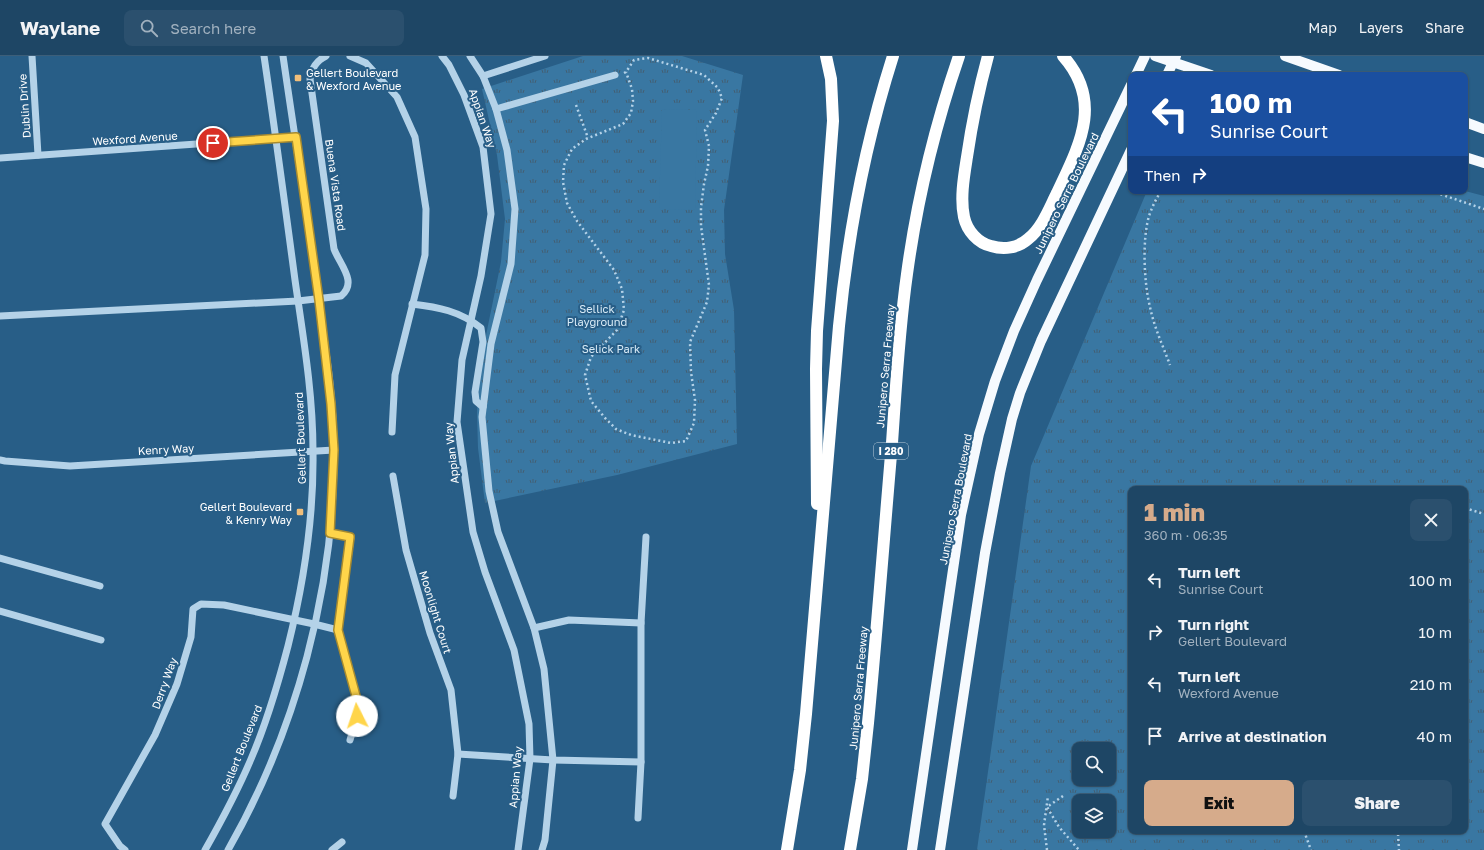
<!DOCTYPE html>
<meta charset="utf-8">
<style>
body{margin:0;font-family:"Golos Text",sans-serif;background:#2b506e;color:#f1f3f6;height:100vh;display:flex;flex-direction:column;font-size:15px;white-space:nowrap}
*{box-sizing:border-box;margin:0}
p{font-size:13px;color:#a1b1bf}
.icon{flex:none;width:22px;height:22px;fill:none;stroke:currentColor;stroke-width:2;stroke-linecap:round;stroke-linejoin:round}
.map{position:relative;flex:1;overflow:hidden}
.details{position:absolute;left:1128px;top:430px;width:340px;height:348px;display:flex;flex-direction:column;background:#1e4665;border-radius:8px;box-shadow:0 1px 3px #0004,0 0 0 1px #3c5e79}
.details>*{flex:none}
.top-card{position:absolute;left:1128px;top:16px;width:340px;height:122px;border-radius:8px;box-shadow:0 1px 3px #0004,0 0 0 1px #3c5e79;background:#1a4fa0;color:#fff;overflow:hidden}
.fabs{position:absolute;left:1072px;top:686px;display:grid;gap:8px}
.fabs a{display:grid;place-items:center;width:44px;height:44px;border-radius:8px;background:#1e4665;box-shadow:0 1px 3px #0004,0 0 0 1px #3c5e79;font-size:20px}
.pin{position:absolute;display:grid;place-items:center;width:34px;height:34px;color:#fff;margin:-17px;border:2px solid #fff;border-radius:50%;box-shadow:0 1px 4px #0007}
.me{position:absolute;width:44px;margin:-22px;rotate:356deg;stroke-linejoin:round;filter:drop-shadow(0 0 3px #0008)}
.turn{display:flex;align-items:center;gap:14px;height:84px;padding:0 16px;font-size:18px}
.turn .icon{width:52px;height:52px;stroke-width:2.5}
.turn b{display:block;font-size:28px;line-height:34px}
.then{display:flex;align-items:center;height:38px;padding:0 16px;background:#0003;gap:8px;font-size:15px}
.round{display:grid;place-items:center;flex:none;width:42px;height:42px;border-radius:8px;background:#2b506e}
.headline{display:flex;align-items:center;justify-content:space-between;height:68px;padding:0 16px}
h1{font-size:24px;font-weight:800;line-height:30px;color:#d6ab8b}
.button{display:flex;gap:8px;margin-top:auto;padding:8px 16px}
.button a{flex:1;height:46px;border-radius:8px;background:#d6ab8b;color:#111;font-size:16px;font-weight:800;line-height:46px;text-align:center}
.button a+a{background:#2b506e;color:#f1f3f6}
ul{padding:0;list-style:none}
li{display:flex;align-items:center;gap:12px;height:52px;padding:0 16px}
li div{flex:1}
li b{display:block;font-size:15px}
li em{font-style:normal}
header{display:flex;align-items:center;gap:24px;box-sizing:border-box;height:56px;padding:0 20px;background:#1e4665;border-bottom:1px solid #3c5e79}
header strong{font-size:19px}
nav{display:flex;gap:22px;margin-inline-start:auto;font-size:14px}
.search{width:280px;height:36px;background:#2b506e;display:flex;align-items:center;gap:10px;box-sizing:border-box;padding:0 14px;border-radius:8px;color:#a1b1bf;font-size:15px}
.map>svg:first-child{display:block}
.grass{fill:url(#grass-tufts);fill-rule:evenodd}
.pitch{fill:#3977a2}
.lines{fill:none;stroke-linecap:round;stroke-linejoin:round}
.path{stroke:#b4d2e8;stroke-width:2.5;stroke-dasharray:2 3;stroke-linecap:butt}
.minor{stroke:#b4d2e8;stroke-width:7}
.major{stroke:#f6fafe;stroke-width:10}
.highway{stroke:#fff;stroke-width:12}
.route-casing{stroke:#a68a30;stroke-width:10}
.route{stroke:#ffd54a;stroke-width:7}
.poi-dot{fill:#f0be7a;stroke:#285e87;stroke-width:1.5}
.labels{text-anchor:middle;dominant-baseline:central;stroke-width:4;stroke-linejoin:round;paint-order:stroke}
.shield{fill:#285e87;stroke:#becfdb;stroke-width:1}
.shield-label{font-size:10px;font-weight:bold;fill:#fff}
.poi-label{font-size:11px;fill:#fff;stroke:#285e87;text-anchor:start}
.street-label{font-size:11px;fill:#fff;stroke:#285e87}
.park-label{font-size:11px;fill:#d7eaf6;stroke:#285e87}
</style>
<header>
<strong>Waylane</strong>
<div class="search"><svg class="icon" aria-label="search" viewBox="0 0 24 24"><circle cx="10" cy="10" r="6"/><path d="M15 15l6 6"/></svg>Search here</div>
<nav><a>Map</a><a>Layers</a><a>Share</a></nav>
</header>
<div class="map">
<svg width="1484" height="794" viewBox="0 0 1484 794">
<defs>
<pattern id="grass-tufts" width="24" height="20" patternUnits="userSpaceOnUse"><rect width="24" height="20" fill="#3977a2"/><path d="M3 7l-1-3M5 7V3M7 7l1-3M15 17l-1-3M17 17v-4M19 17l1-3" fill="none" stroke="#435f73"/></pattern>
</defs>
<rect width="100%" height="100%" fill="#285e87"/>
<!-- grass -->
<g class="grass">
<path d="M583,0h99l61,19 -19,135 1,44 9,56 3,134 -120,31 -132,28 -7,-55 -1,-36 2,-31 4,-31 18,-88 4,-43 -8,-64 -15,-66z"/>
<path d="M1147,135h318l19,5v654h-507l54,-384zM1131,433h334v342h-334zM1079,693h30v30h-30zM1079,745h30v30h-30z"/>
</g>
<!-- pitch -->
<path class="pitch" d="M662,53l35,1 -2,100 -36,-1z"/>
<g class="lines">
<!-- path -->
<g class="path">
<path d="M624,17l2,-1 8,-12 14,-2 56,17 14,13 4,10 -6,15 -11,17 4,16 -1,20 -4,18 -3,23v19l8,59 -2,17 -17,40 1,30 4,28 -1,23 -8,18 -15,2 -40,-8 -15,-6 -11,-11 -14,-17 -6,-26 6,-18 26,-27 7,-20 -2,-21 -8,-19 -37,-49 -10,-18 -4,-21 1,-17 8,-16 14,-10 37,-15 8,-11 2,-12 -1,-12 -6,-17"/>
<path d="M576,49l12,33"/>
<path d="M1161,135c-5,8 -9,16 -12,25 -7,24 -5,67 1,91 4,20 13,39 20,58"/>
<path d="M1431,135l53,18"/>
<path d="M1465,452l19,6"/>
<path d="M1063,740l-16,11 12,20 20,23"/>
<path d="M1304,775l7,19"/>
<path d="M1398,778l1,16"/>
<path d="M1047,794l-3,-25 4,-29"/>
</g>
<!-- minor -->
<g class="minor">
<path d="M32,0l6,99"/>
<path d="M350,0l16,7 31,34 18,40 11,72 -1,46 -30,120 -3,57"/>
<path d="M442,0l7,9 15,30 19,52 8,67 -10,62 -19,84 -5,62 16,110 12,40 29,78 15,74 1,35 -12,91"/>
<path d="M470,0l13,20 13,33 11,41 8,59 -4,55 -20,80 -9,73 7,74 9,41 36,96 10,41 9,91 -8,80 -3,10"/>
<path d="M483,20l62,-20"/>
<path d="M496,53l119,-34"/>
<path d="M0,102l295,-21"/>
<path d="M412,248c26,3 48,7 69,24l2,14 -8,50 1,9 7,6"/>
<path d="M0,260l298,-15 43,-5c17,-14 -1,-31 -7,-47l-24,-170c2,-11 6,-18 16,-23"/>
<path d="M0,404l5,1 65,5 264,-16"/>
<path d="M393,420l13,74 24,83 21,57 7,64 -5,42"/>
<path d="M330,477l21,4 -13,93 18,65 1,21 -7,24"/>
<path d="M0,502l100,28"/>
<path d="M0,555l101,29"/>
<path d="M534,572l35,-8 72,3"/>
<path d="M458,698l95,6 88,2"/>
<path d="M638,762l3,-56v-139l5,-86"/>
<path d="M125,794l-5,-4 -15,-22 50,-89 22,-51 14,-47 2,-28 8,-5 23,1 90,19 24,6"/>
<path d="M205,794c17,-30 33,-60 46,-91 16,-37 27,-75 37,-113 16,-64 26,-129 25,-195 0,-58 -10,-115 -18,-171 -10,-75 -20,-150 -31,-224"/>
<path d="M228,794c68,-119 107,-262 106,-400 0,-55 -10,-112 -18,-167 -10,-76 -22,-151 -33,-227"/>
<path d="M332,794l10,-8"/>
</g>
<!-- major -->
<g class="major">
<path d="M1155,0l56,19"/>
<path d="M1285,0l54,19"/>
<path d="M1136,19l9,-19"/>
<path d="M1167,19l9,-19"/>
<path d="M1465,66l19,7"/>
<path d="M1465,101l19,6"/>
<path d="M912,794l49,-335 18,-81 16,-53 19,-50 23,-51 94,-195"/>
<path d="M940,794l45,-297 15,-80 12,-54 8,-26 21,-52 90,-191"/>
</g>
<!-- highway -->
<g class="highway">
<path d="M988,0c-9,33 -16,67 -21,101 -3,19 -7,41 -3,60 3,14 14,26 27,29 13,4 27,2 37,-7 14,-11 21,-30 29,-46 22,-47 47,-91 6,-137"/>
<path d="M817,448l-1,-135 1,-38 16,-210 -2,-42 -5,-23"/>
<path d="M787,794l13,-80 6,-56 33,-388c9,-92 26,-182 54,-270"/>
<path d="M850,794l12,-71 6,-56c9,-93 16,-187 24,-280 4,-57 7,-113 15,-169 10,-74 28,-148 52,-218"/>
</g>
</g>
<g class="lines">
<!-- route casing -->
<g class="route-casing">
<path id="route" d="M213,87l83,-6 23,163 12,104 3,46 -4,83 20,4 -12,93 18,66 1,20"/>
</g>
<!-- route -->
<use href="#route" class="route"/>
</g>
<!-- markers -->
<g class="poi-dot">
<rect x="294" y="18" width="8" height="8" rx="2"/>
<rect x="296" y="452" width="8" height="8" rx="2"/>
</g>
<g class="labels">
<!-- shield labels -->
<rect class="shield" x="874" y="387" width="34" height="16" rx="3"/>
<g class="shield-label">
<text x="891" y="395">I 280</text>
</g>
<!-- poi labels -->
<g class="poi-label">
<text x="306" y="16">Gellert Boulevard<tspan x="306" dy="13">&amp; Wexford Avenue</tspan></text>
<text x="292" y="450" text-anchor="end">Gellert Boulevard<tspan x="292" dy="13">&amp; Kenry Way</tspan></text>
</g>
<!-- street labels -->
<g class="street-label">
<text transform="translate(24 50) rotate(-94)">Dublin Drive</text>
<text transform="translate(483 62) rotate(71)">Appian Way</text>
<text transform="translate(135 82) rotate(-4)">Wexford Avenue</text>
<text transform="translate(336 129) rotate(82)">Buena Vista Road</text>
<text transform="translate(1066 137) rotate(-64)">Junipero Serra Boulevard</text>
<text transform="translate(885 310) rotate(-85)">Junipero Serra Freeway</text>
<text transform="translate(300 382) rotate(-92)">Gellert Boulevard</text>
<text transform="translate(166 393) rotate(-3)">Kenry Way</text>
<text transform="translate(451 397) rotate(-96)">Appian Way</text>
<text transform="translate(955 443) rotate(-79)">Junipero Serra Boulevard</text>
<text transform="translate(436 556) rotate(73)">Moonlight Court</text>
<text transform="translate(164 627) rotate(-70)">Derry Way</text>
<text transform="translate(858 632) rotate(-85)">Junipero Serra Freeway</text>
<text transform="translate(241 692) rotate(-68)">Gellert Boulevard</text>
<text transform="translate(515 721) rotate(-85)">Appian Way</text>
</g>
<!-- park labels -->
<g class="park-label">
<text x="597" y="252">Sellick<tspan x="597" dy="13">Playground</tspan></text>
<text x="611" y="292">Selick Park</text>
</g>
</g>
</svg>
<div class="fabs">
<a><svg class="icon" aria-label="search" viewBox="0 0 24 24"><circle cx="10" cy="10" r="6"/><path d="M15 15l6 6"/></svg></a>
<a><svg class="icon" aria-label="layers" viewBox="0 0 24 24"><path d="M12 4l9 5-9 5-9-5zM3 14l9 5 9-5"/></svg></a>
</div>
<div class="pin" style="left:213px;top:87px;background:#d93025"><svg class="icon" aria-label="arrive" viewBox="0 0 24 24"><path d="M6 21V4h12l-3 4 3 4H6"/></svg></div>
<svg class="me" style="left:357px;top:660px" viewBox="-20 -20 40 40"><circle r="19" fill="#fff"/><path d="M0-13L10 11 0 6-10 11z" fill="#ffd54a"/></svg>
<div class="top-card">
<div class="turn"><svg class="icon" aria-label="left" viewBox="0 0 24 24"><path d="M17 20v-9H6M10 6l-5 5 5 5"/></svg><div><b>100 m</b>Sunrise Court</div></div>
<div class="then">Then<svg class="icon" aria-label="right" viewBox="0 0 24 24"><path d="M7 20v-9h11M14 6l5 5-5 5"/></svg></div>
</div>
<section class="details">
<div class="headline"><div><h1>1 min</h1><p>360 m · 06:35</p></div><a class="round"><svg class="icon" aria-label="close" viewBox="0 0 24 24"><path d="M6 6l12 12M18 6L6 18"/></svg></a></div>
<ul>
<li><svg class="icon" aria-label="left" viewBox="0 0 24 24"><path d="M17 20v-9H6M10 6l-5 5 5 5"/></svg><div><b>Turn left</b><p>Sunrise Court</p></div><em>100 m</em></li>
<li><svg class="icon" aria-label="right" viewBox="0 0 24 24"><path d="M7 20v-9h11M14 6l5 5-5 5"/></svg><div><b>Turn right</b><p>Gellert Boulevard</p></div><em>10 m</em></li>
<li><svg class="icon" aria-label="left" viewBox="0 0 24 24"><path d="M17 20v-9H6M10 6l-5 5 5 5"/></svg><div><b>Turn left</b><p>Wexford Avenue</p></div><em>210 m</em></li>
<li><svg class="icon" aria-label="arrive" viewBox="0 0 24 24"><path d="M6 21V4h12l-3 4 3 4H6"/></svg><div><b>Arrive at destination</b></div><em>40 m</em></li>
</ul>
<div class="button"><a>Exit</a><a>Share</a></div>
</section>
</div>
